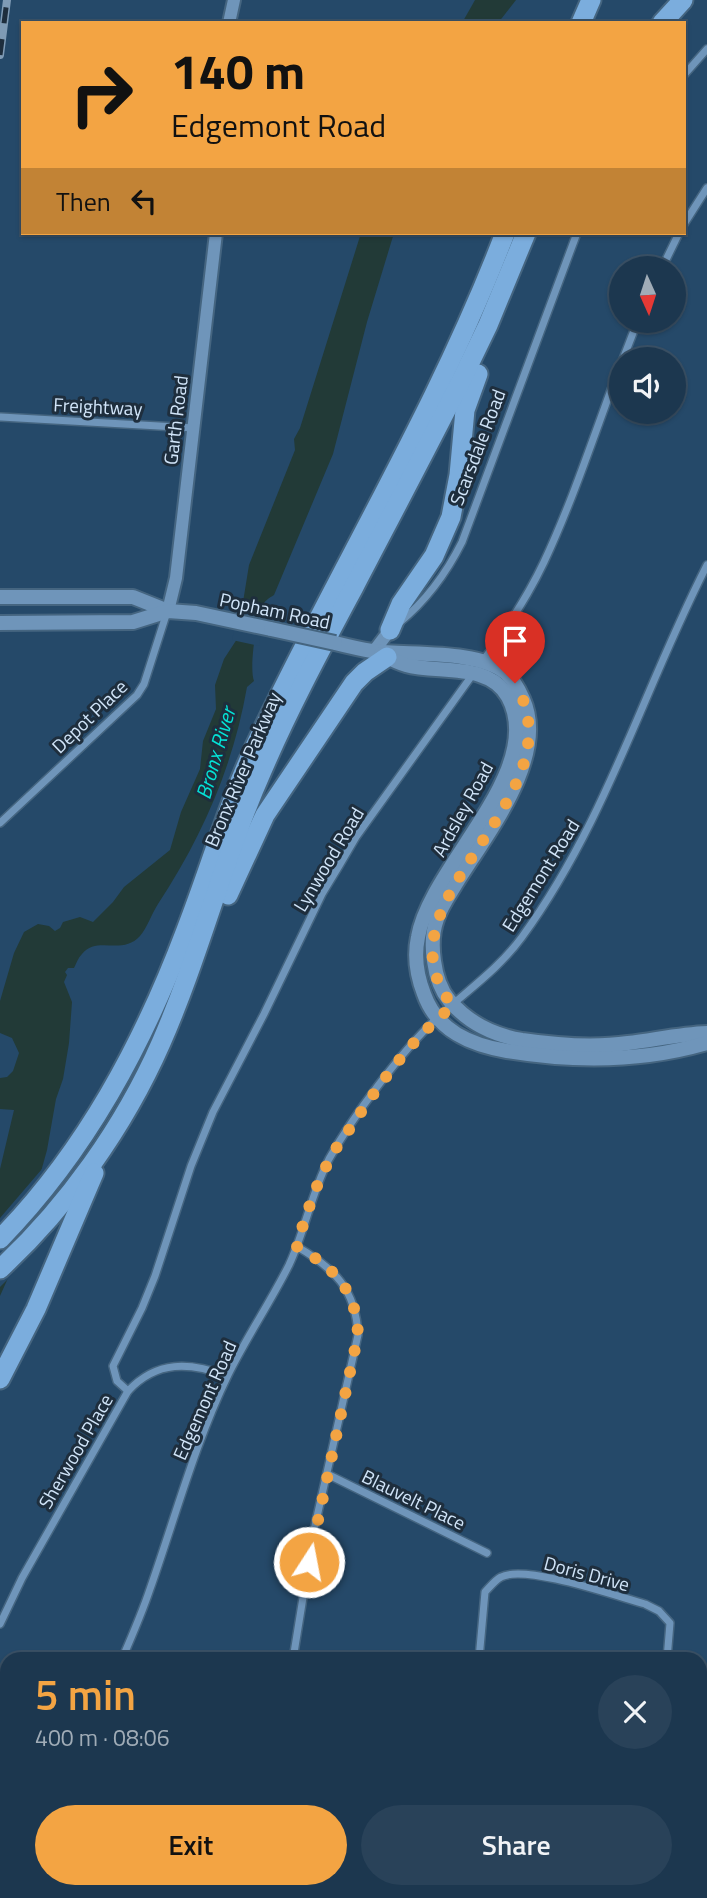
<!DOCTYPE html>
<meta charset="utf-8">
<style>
body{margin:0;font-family:"Titillium Web",sans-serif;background:#294259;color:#f1f3f6;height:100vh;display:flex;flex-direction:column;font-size:26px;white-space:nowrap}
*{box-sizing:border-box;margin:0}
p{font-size:23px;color:#a0acb7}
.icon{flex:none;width:38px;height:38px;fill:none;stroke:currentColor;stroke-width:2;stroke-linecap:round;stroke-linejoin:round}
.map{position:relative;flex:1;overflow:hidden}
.side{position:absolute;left:0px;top:1652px;width:707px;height:247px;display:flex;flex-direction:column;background:#1c374f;border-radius:21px 21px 0 0;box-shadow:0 2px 5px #0004,0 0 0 2px #3a5166}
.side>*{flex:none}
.guide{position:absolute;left:21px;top:21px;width:665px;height:214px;border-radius:0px;box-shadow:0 2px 5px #0004,0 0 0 2px #3a5166;background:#f3a443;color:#111;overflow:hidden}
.needle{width:46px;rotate:177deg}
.fabs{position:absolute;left:609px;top:256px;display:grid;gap:14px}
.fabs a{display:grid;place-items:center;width:77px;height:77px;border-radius:50%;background:#1c374f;box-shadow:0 2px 5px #0004,0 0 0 2px #3a5166;font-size:35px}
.pin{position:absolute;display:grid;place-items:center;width:60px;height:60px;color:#fff;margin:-72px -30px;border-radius:50% 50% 50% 0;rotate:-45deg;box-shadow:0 0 7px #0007}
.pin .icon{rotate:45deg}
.me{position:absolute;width:77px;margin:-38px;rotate:11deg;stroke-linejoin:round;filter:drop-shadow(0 0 5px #0008)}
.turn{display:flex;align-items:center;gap:24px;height:147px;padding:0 35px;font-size:32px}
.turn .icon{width:91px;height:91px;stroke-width:2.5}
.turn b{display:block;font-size:49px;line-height:60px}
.then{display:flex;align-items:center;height:66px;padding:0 35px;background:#0003;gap:14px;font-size:26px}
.round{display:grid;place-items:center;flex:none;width:74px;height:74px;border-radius:37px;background:#294259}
.head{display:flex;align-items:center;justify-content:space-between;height:119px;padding:0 35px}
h1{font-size:42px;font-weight:600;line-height:52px;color:#f3a443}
.cta{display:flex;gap:14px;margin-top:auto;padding:14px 35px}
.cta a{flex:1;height:80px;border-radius:42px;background:#f3a443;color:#111;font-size:28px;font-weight:600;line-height:80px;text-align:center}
.cta a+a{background:#294259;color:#f1f3f6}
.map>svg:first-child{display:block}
.water{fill:#223a37}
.pier{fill:#254969}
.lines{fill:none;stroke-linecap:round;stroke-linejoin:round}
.minor-casing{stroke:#456580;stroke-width:10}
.tertiary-casing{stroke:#456580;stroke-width:16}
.secondary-casing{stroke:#456580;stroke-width:18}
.trunk-casing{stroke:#456580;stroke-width:23}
.minor{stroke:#6f95ba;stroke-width:7}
.tertiary{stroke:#6f95ba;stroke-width:12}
.secondary{stroke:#6f95ba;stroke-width:14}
.trunk{stroke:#7baddd;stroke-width:19}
.rail-casing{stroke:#7f9bb5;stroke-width:8}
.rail{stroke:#1e2e3d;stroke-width:5;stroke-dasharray:16;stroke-linecap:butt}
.secondary-bridge-casing{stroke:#456580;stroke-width:18;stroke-linecap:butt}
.secondary-bridge{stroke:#6f95ba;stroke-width:14}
.route{stroke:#f3a443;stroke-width:12;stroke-dasharray:0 21.6}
.labels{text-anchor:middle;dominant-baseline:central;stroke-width:6;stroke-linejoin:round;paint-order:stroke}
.street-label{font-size:19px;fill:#d1e5f9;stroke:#1e2e3d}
.water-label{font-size:21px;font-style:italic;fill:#04e2d6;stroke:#1e2e3d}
</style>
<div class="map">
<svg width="707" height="1898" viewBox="0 0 707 1898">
<rect width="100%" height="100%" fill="#254969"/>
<!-- water -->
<g class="water">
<path d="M475,0h41l-18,23h-36z"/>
<path d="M361,233h33l-27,89 -34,132 -59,141c-5,3 -10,6 -12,12 -6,14 -13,61 -8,74l-7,6c-14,80 -45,150 -89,217 -6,9 -11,24 -18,32 -18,20 -43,-1 -58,18 -4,4 -6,10 -8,14h-6l-3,4 2,3 -3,7 8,20 -3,41 -6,36 -7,20 -9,51 -30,108 -17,38v-127l14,-59 -14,-1v-31l7,-1 6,-6 6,-18 -7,-15 -12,-5v-32l14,-48 10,-21 14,-8 11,2 6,5 5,-3 3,-6 17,-5 13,5 20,-20 11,-15 46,-37 11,-38 19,-43 3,-28 13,-32 -1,-24 9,-26 13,-20 12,-74 46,-115 -1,-11 6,-11z"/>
</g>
<!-- pier -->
<g class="pier">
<path d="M239,607l25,5 -5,34 -27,-6z"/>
<path d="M48,1162l-28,97 -7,15 -13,13v-69z"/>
</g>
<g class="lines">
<!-- minor casing -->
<g class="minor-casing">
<g id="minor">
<path d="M684,75l23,-26"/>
<path d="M684,224l23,-36"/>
<path d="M662,268l17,-35"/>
<path d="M623,359l15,-39"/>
<path d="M1,417l193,11"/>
<path d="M399,623c28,-23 47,-49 63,-81l115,-309"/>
<path d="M482,662c23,-31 45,-64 62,-100 30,-64 52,-133 77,-199"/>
<path d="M0,823l137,-128 7,-11 23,-72"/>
<path d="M128,1391l-11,-10 -4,-15 29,-58 13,-32 36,-110 22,-54 51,-98 58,-120 17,-28 17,-29 117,-163"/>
<path d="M327,1474l160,79"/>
<path d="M0,1624l22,-46 106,-187c29,-31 62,-29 99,-15"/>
<path d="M122,1659c10,-23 20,-46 28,-70 25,-71 45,-146 78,-214 18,-37 42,-72 61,-110 16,-34 22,-71 40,-106 24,-43 71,-106 107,-140 29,-27 62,-49 86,-82 84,-115 121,-247 185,-372"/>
<path d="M293,1659l21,-129 44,-195c-2,-46 -24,-67 -62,-89"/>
<path d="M479,1659l6,-67c4,-4 10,-12 16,-15 24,-13 115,19 144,27l14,7 11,12 -3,36"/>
<path d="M98,1892l28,6"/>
<path d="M275,1892l2,6"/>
<path d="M484,1892l3,6"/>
<path d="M32,1898l2,-6"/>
<path d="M623,1898l1,-6"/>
</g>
</g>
<!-- tertiary casing -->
<g class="tertiary-casing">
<g id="tertiary">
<path d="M229,23l5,-23"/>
<path d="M168,611l8,-33 40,-345"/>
<path d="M374,651l16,-21"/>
</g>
</g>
<!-- secondary casing -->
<g class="secondary-casing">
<g id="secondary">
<path d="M0,597h133l35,14"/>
<path d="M0,623l133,-1 35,-11 28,2 75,16"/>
<path d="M335,643c12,3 25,6 37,8 36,5 106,-2 134,22 8,7 13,17 17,26 26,58 -37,136 -66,183 -7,12 -16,24 -20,37 -5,14 -5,29 -3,42 2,15 6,28 15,39 19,23 44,35 73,40 34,5 72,8 106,3 26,-3 52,-9 79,-10"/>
<path d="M381,654c8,4 17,9 25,11 32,9 83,-3 102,32 40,73 -78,169 -90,240 -4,19 -1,39 6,57 13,37 47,51 83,57 66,11 135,11 200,-8"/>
</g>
</g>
<!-- trunk casing -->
<g class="trunk-casing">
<g id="trunk">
<path d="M581,23l10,-23"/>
<path d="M662,23l21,-23"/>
<path d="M390,630l11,-26 33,-48 17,-39 8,-42 6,-65 13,-36"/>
<path d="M228,895l37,-80 89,-132 11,-11 22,-15"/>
<path d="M0,1239c86,-88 143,-195 186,-309 25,-64 43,-130 73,-192 80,-169 179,-329 246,-505"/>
<path d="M0,1269c67,-62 124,-142 161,-226 39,-89 62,-184 101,-272 27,-63 60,-124 92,-184 36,-69 72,-137 107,-206l27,-56 38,-92"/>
<path d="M0,1379l36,-70 58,-136"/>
</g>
</g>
<!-- minor -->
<use href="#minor" class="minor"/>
<!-- tertiary -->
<use href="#tertiary" class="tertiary"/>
<!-- secondary -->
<use href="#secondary" class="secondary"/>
<!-- trunk -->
<use href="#trunk" class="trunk"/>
<!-- rail casing -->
<g class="rail-casing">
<path id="rail" d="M0,55l7,-55"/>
</g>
<!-- rail -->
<use href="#rail" class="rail"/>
<!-- secondary-bridge casing -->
<g class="secondary-bridge-casing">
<path id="secondary-bridge" d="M271,629l64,14"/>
</g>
<!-- secondary-bridge -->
<use href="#secondary-bridge" class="secondary-bridge"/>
</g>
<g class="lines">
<!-- route -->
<path class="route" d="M309,1562l49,-227c-2,-47 -24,-67 -62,-89 10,-29 18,-58 33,-85 6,-13 16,-25 24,-37 28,-42 60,-87 100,-118 -86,-106 131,-206 62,-323"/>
</g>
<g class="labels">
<!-- street labels -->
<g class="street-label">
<text transform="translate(98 406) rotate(3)">Freightway</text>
<text transform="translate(175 420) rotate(-83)">Garth Road</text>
<text transform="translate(477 447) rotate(-69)">Scarsdale Road</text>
<text transform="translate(275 610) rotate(12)">Popham Road</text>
<text transform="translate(89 716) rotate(-44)">Depot Place</text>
<text transform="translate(242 769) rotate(-67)">Bronx River Parkway</text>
<text transform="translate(462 809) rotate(-61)">Ardsley Road</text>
<text transform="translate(328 859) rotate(-59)">Lynwood Road</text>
<text transform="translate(540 875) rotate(-58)">Edgemont Road</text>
<text transform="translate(204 1400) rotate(-66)">Edgemont Road</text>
<text transform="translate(75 1451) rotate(-60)">Sherwood Place</text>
<text transform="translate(414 1499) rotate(26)">Blauvelt Place</text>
<text transform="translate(587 1573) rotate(15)">Doris Drive</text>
</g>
<!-- water labels -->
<g class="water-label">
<text transform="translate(215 753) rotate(-74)">Bronx River</text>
</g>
</g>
</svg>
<div class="fabs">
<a><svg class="needle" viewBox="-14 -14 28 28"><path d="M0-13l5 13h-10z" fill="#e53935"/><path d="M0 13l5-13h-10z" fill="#a0acb7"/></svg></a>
<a><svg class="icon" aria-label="sound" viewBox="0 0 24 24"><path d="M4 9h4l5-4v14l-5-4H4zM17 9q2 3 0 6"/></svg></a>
</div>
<div class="pin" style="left:515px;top:683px;background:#d93025"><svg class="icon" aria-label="arrive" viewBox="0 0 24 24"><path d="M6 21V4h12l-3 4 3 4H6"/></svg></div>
<svg class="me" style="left:309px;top:1562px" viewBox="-20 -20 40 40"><circle r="17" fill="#f3a443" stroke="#fff" stroke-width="3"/><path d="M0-11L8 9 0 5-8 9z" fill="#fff"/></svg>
<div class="guide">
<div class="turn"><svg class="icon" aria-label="right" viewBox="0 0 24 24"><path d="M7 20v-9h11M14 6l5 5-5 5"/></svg><div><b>140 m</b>Edgemont Road</div></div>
<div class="then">Then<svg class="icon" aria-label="left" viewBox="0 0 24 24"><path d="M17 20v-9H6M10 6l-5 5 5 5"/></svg></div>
</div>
<section class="side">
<div class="head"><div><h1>5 min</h1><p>400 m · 08:06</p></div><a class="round"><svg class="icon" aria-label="close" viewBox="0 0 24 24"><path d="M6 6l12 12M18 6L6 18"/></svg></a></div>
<div class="cta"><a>Exit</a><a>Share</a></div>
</section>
</div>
